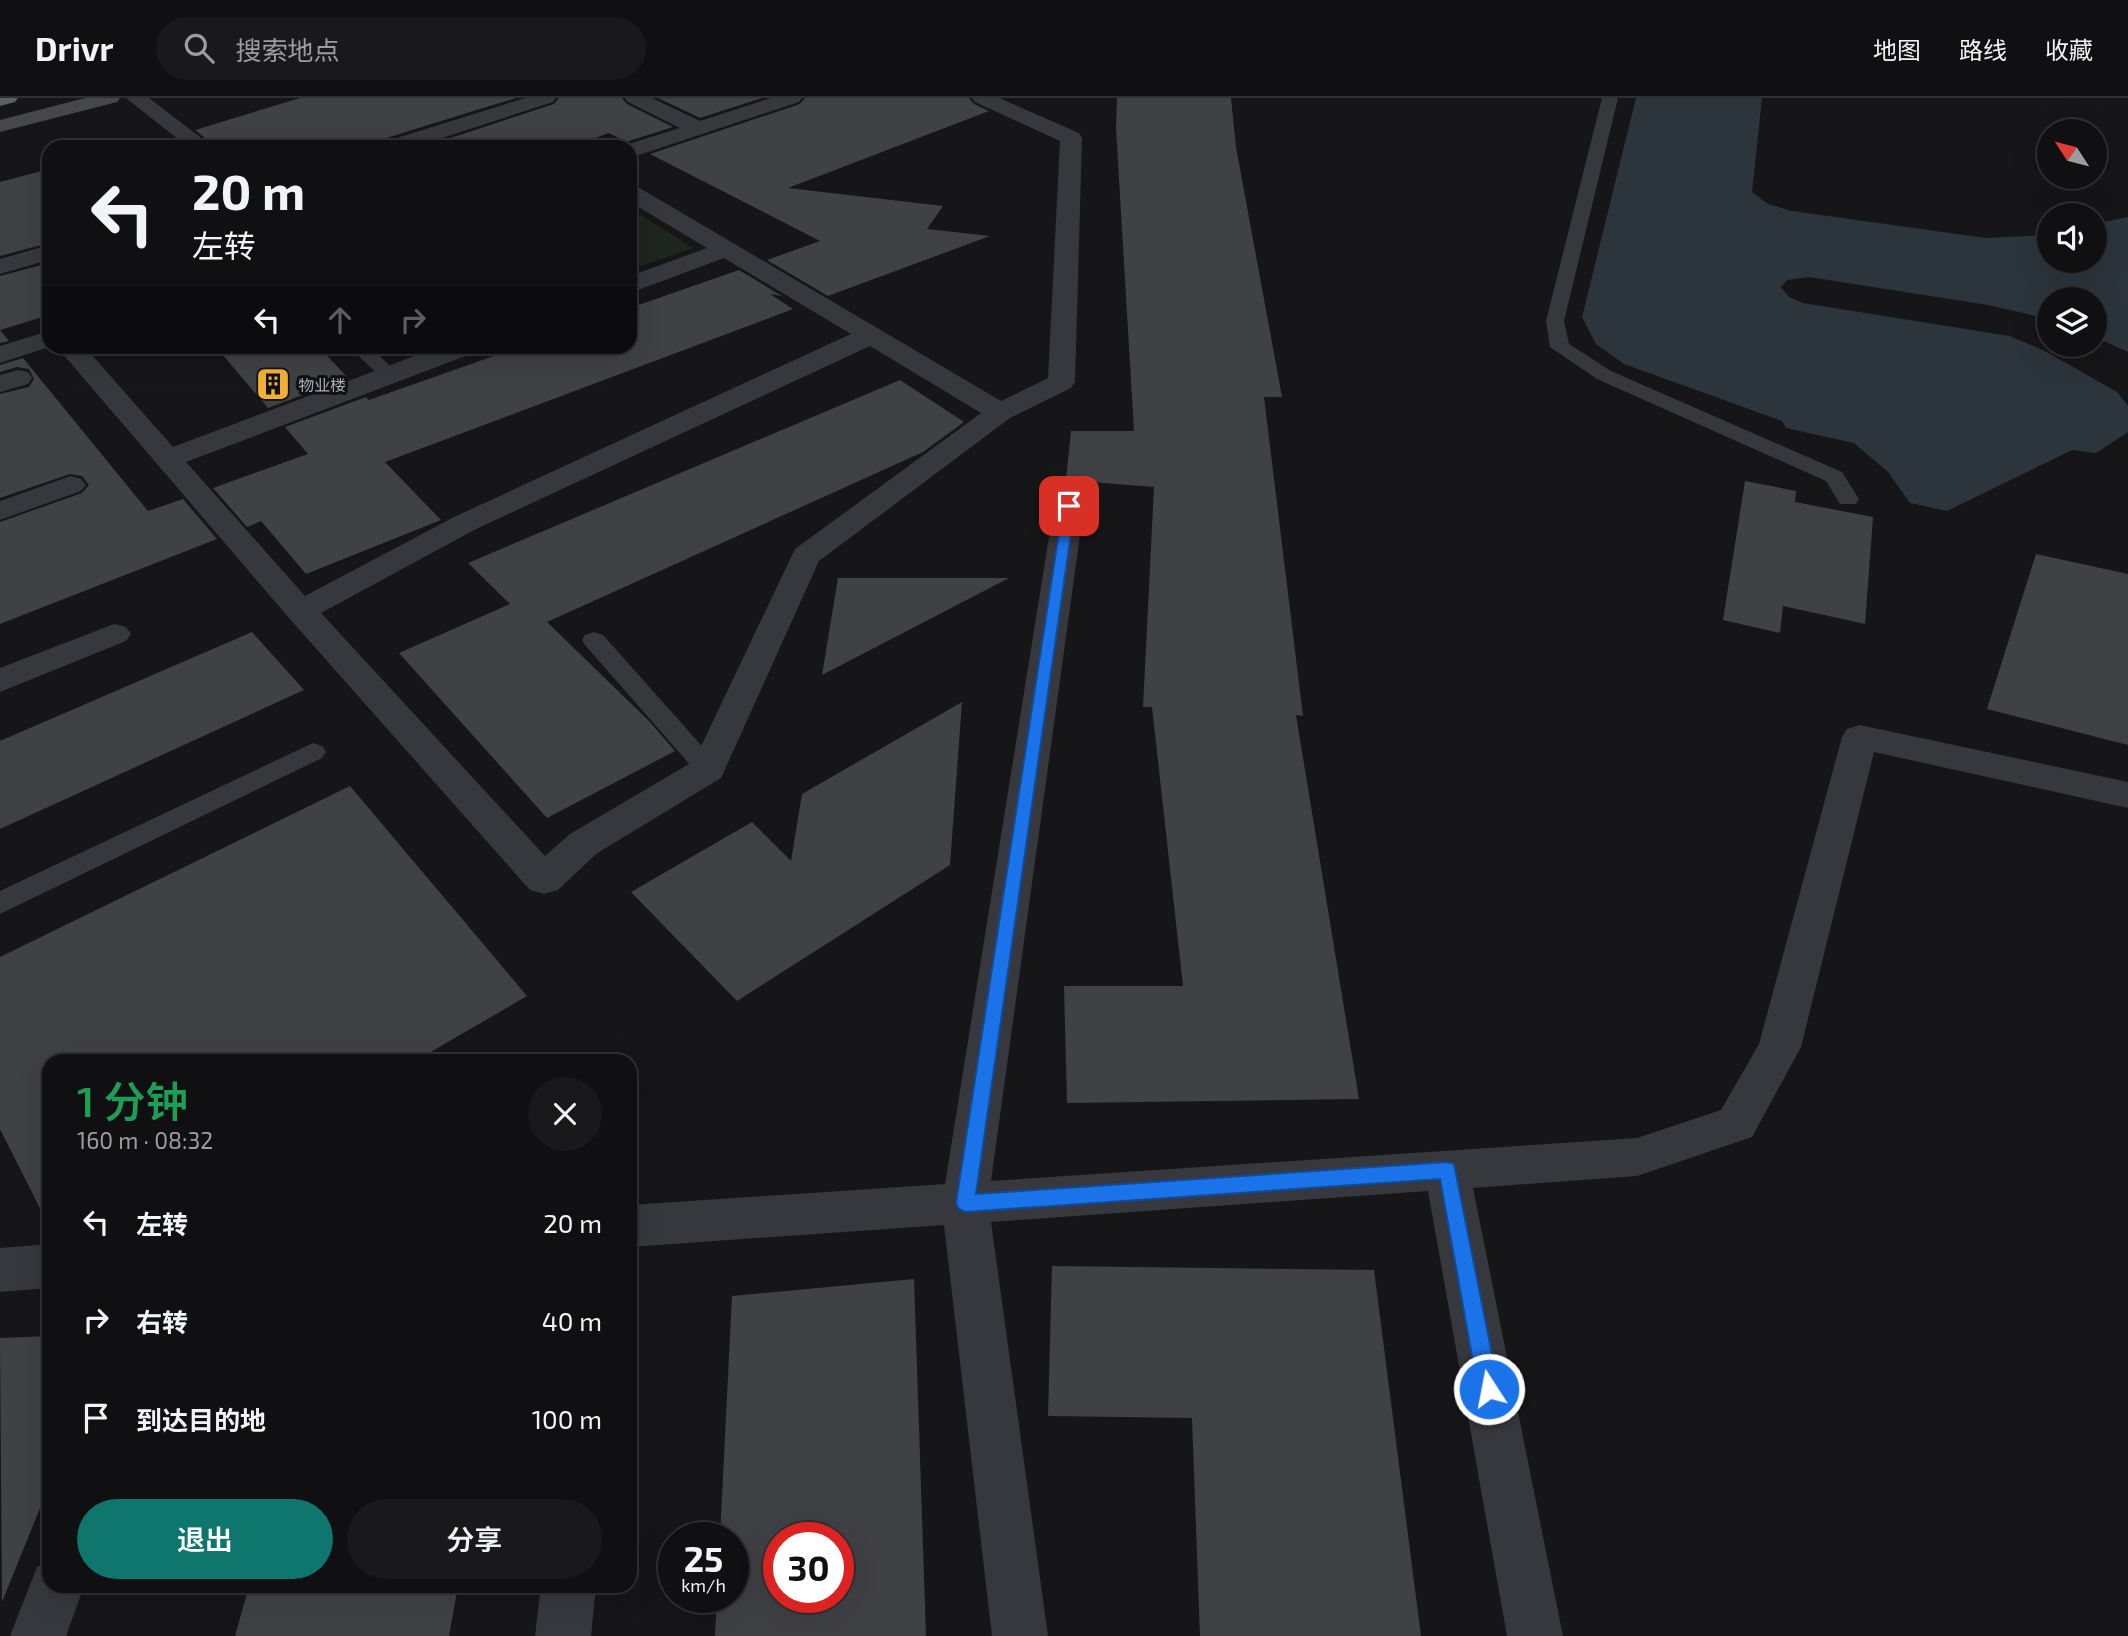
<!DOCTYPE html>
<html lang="zh">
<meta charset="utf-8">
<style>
body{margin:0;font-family:"Exo 2","Noto Sans SC",sans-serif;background:#19191b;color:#f1f3f6;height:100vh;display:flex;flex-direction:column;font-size:26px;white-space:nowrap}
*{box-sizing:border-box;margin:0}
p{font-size:23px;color:#9c9d9f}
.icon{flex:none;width:38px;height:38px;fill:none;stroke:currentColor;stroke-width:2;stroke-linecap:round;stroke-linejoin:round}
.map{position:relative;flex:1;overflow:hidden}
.details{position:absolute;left:42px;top:956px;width:595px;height:539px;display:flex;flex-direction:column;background:#101012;border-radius:21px;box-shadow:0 7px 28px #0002,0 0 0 2px #303032}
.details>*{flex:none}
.hud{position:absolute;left:42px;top:42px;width:595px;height:214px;border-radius:21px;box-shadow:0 7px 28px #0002,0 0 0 2px #303032;background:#101012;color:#f1f3f6;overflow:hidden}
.needle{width:46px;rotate:306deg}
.controls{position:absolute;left:2037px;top:21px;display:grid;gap:14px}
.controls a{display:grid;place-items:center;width:70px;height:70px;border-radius:50%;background:#101012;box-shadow:0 7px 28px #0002,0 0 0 2px #303032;font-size:35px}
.speed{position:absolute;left:658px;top:1424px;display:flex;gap:14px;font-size:35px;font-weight:700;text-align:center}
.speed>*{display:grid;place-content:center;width:91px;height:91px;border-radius:50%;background:#101012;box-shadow:0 7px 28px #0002,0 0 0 2px #303032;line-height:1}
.speed small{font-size:18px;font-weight:400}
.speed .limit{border:10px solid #d22;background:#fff;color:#111}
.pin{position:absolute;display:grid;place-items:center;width:60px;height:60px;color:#fff;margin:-30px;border-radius:14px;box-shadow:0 4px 10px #0006}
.me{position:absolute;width:77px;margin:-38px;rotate:349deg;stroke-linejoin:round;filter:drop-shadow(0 0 5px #0008)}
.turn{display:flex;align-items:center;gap:24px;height:147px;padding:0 35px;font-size:32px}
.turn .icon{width:91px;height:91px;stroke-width:2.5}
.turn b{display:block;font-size:49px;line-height:60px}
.lanes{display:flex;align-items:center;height:66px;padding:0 35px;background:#0003;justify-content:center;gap:35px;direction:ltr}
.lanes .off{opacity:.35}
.round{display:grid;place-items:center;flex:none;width:74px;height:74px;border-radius:37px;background:#19191b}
.overview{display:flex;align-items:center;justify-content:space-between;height:119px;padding:0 35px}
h1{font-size:42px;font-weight:600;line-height:52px;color:#1e9e55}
.button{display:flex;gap:14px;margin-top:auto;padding:14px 35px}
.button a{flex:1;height:80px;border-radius:42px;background:#0f766e;color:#fff;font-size:28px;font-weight:600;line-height:80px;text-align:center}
.button a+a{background:#19191b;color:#f1f3f6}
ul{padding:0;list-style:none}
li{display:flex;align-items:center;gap:21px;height:98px;padding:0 35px}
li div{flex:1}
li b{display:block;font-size:26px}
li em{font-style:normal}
header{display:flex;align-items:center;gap:42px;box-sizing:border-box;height:98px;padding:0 35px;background:#101012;border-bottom:2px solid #303032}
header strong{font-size:33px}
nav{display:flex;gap:38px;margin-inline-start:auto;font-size:24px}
.search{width:490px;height:63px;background:#19191b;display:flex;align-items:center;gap:18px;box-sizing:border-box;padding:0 24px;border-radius:38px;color:#9c9d9f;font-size:26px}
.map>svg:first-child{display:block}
.green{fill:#1e261f}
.water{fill:#2c353c}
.building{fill:#404145;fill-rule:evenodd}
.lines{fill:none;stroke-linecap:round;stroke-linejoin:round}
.service{fill:#37383d;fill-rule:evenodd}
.minor{fill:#37383d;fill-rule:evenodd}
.secondary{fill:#45474d;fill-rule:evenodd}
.trunk{fill:#5b5e65;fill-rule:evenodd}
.route{fill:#1a73e8;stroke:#114b97;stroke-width:2}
.labels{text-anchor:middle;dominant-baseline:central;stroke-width:6;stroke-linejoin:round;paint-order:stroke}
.far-poi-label{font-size:16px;fill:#a8adb8;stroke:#111113;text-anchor:start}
</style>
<header>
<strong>Drivr</strong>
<div class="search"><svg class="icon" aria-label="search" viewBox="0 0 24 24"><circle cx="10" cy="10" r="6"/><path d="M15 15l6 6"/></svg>搜索地点</div>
<nav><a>地图</a><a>路线</a><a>收藏</a></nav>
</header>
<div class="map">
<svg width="2128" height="1538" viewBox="0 0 2128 1538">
<rect width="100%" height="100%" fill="#161618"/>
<!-- green -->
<path class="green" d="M630,110l63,40 -63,22z"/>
<!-- water -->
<path class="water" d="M1636,0h126l-10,94 16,12 24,7 194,27 63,-3v26h46v-37l33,-7v135l-33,-15v-38h-46v20l-61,-14 -179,-28 -22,3 -6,7 8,10 14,6 206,33 34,14 74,42 11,14v26l-32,21 -24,-3 -125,61 -37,-8 -22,-31 -34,-29 -68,-15 -4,-7 -158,-57 -28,-20 -14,-27z"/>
<!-- building -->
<g class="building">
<path d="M300,0h216l-133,41 -5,8h-162l-21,-17z"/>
<path d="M559,0h63l5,6 46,23 -47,15 -17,-9 -38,14h-148l131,-43z"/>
<path d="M658,0h104l-62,20z"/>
<path d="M805,0h164l5,6 15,7 -201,77 155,18 -16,23 63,7 -162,60 -61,-36 53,-19 -170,-87 150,-50z"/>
<path d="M1117,0h114l5,49 46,250h-18l39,319 -7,-1 63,384 -292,4 -3,-117h119l-31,-279h-9l11,-220 -88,-7 5,-49h63l-18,-303z"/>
<path d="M49,71v74l-49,13v-74z"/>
<path d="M49,165v52l-49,15 9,11 -9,2v-67z"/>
<path d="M739,172l43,26 -12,-2 23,15 -408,153 56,58 -135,54 -45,-53 -14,6 -34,-39 95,-34 -23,-27 81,-30 3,3 153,-54h108v-38z"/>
<path d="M215,248h103l30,32 -80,30z"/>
<path d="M23,260l125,153 35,-12 34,40 -217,85v-102l82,-29 7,-8 -7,-9 -12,-2 -70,24v-104l29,-7 5,-8 -5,-10 -12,-2 -17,5v-7z"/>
<path d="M900,282l64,42 -41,30 -376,170 102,99 26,30 -128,67 -148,-165 111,-49 -42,-41z"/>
<path d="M1745,383l51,10 -1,11 78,15 -8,107 -82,-18 -3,27 -57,-13z"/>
<path d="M2036,456l92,20v171l-141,-36z"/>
<path d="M838,480h171l-187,97z"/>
<path d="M252,534l52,58 -304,139v-88z"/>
<path d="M962,604l-12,163 -213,136 -106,-109 121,-70 39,39 11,-67z"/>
<path d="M350,688l177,210 -110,64h-368v166l-49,-97v-172z"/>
<path d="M1052,1168l322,4 47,366h-221l-8,-218 -144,-2z"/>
<path d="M914,1181l12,357h-211l2,-38h16v-60h-13l12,-242zM779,1440h59v60h-59z"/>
<path d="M49,1238v150l-47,116 -2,-264z"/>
<path d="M249,1488h209l-9,50h-214z"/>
</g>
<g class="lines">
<!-- service -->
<g class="service">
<path d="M1602,0h16l-54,223 5,23 42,27 231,101 17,27 -3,5h-16l-14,-23 -229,-102 -47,-32 -4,-26z"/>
<path d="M348,248h21l31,29 -3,4h-14z"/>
<path d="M594,534l9,3 114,128 4,6 -4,6 -9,3 -9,-3 -114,-130 -3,-5 3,-5z"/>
<path d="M313,645l9,3 4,6 -4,6 -322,156v-23z"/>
</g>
<!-- minor -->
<g class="minor">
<path d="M126,0h23l64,49h-25z"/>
<path d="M525,0h31l-3,4 -139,45h-33l3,-5z"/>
<path d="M625,0h27l48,23 71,-23h31l-3,4 -169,56v-11l-8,-1 58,-18 -52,-26z"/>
<path d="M972,0h27l80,35 3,5 -7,244 -4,6 -61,30 -191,143 -98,217 -125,76 -38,36 -14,4 -14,-4 -241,-272 -233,-272h28l89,101 268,-101h39l-4,6 -290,110 119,134 149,-79 397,-183 -127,-76 -94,35v-17l77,-28 -77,-46v-17l8,2 363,214 47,-23 12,-237 -85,-39zM870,248l111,67 -186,136 -101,212 -124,73 -25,22 -224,-243 155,-84z"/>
<path d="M49,147v15l-49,14v-15z"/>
<path d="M49,233v15h3l-52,17v-17z"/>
<path d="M18,272l10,2 4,6 -4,6 -28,8v-17z"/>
<path d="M71,378l10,3 5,6 -5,6 -81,29v-19z"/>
<path d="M1069,399l11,3 4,6 -93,675 646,-43 84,-28 38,-66 83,-307 5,-8 13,-4 268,57v26l-254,-56 -73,295 -49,90 -115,39 -164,12 90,448h-56l-79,-445 -437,31 57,414h-56l-48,-411 -314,22v-42l315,-21 109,-678 4,-6z"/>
<path d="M114,526l12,3 5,7 -5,7 -126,51v-24z"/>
<path d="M49,1146v44l-49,4v-44z"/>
<path d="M49,1463v25h35l-18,50h-56l27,-69z"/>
<path d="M541,1488h55l-5,50h-56z"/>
</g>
<!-- secondary -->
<path class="secondary" d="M85,0h35l-3,4 -117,30v-12z"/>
<!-- trunk -->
<path class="trunk" d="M0,0h18l-3,4 -15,4z"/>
</g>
<!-- route -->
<path class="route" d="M1069,405l6,3 -99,688 471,-32 7,2 45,225 -3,7 -7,3 -7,-3 -4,-7 -38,-210 -475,33 -6,-3 -3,-6 107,-697z"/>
<!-- icons -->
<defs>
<g id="building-square" transform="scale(1.75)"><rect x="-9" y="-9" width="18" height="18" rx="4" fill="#f2b134" stroke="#111113"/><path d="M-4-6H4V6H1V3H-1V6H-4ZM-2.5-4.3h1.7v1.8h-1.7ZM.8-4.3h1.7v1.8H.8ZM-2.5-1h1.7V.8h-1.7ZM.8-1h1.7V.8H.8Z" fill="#111"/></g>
</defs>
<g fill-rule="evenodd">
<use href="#building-square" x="273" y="286"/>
</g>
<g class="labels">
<!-- far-poi labels -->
<g class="far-poi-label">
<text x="298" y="286">物业楼</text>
</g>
</g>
</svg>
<div class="controls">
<a><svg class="needle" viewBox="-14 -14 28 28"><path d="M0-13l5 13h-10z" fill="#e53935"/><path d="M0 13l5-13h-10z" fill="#9c9d9f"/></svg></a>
<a><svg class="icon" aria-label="sound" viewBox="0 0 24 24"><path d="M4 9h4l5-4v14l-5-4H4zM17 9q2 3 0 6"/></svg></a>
<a><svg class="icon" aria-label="layers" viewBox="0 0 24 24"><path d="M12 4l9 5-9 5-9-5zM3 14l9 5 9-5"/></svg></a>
</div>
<div class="speed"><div>25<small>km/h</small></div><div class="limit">30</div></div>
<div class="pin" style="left:1069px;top:408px;background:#d93025"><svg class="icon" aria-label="arrive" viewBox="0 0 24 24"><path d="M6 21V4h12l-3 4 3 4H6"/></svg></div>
<svg class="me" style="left:1489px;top:1291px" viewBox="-20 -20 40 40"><circle r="17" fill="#1a73e8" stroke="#fff" stroke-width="3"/><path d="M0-11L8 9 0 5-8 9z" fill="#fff"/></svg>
<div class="hud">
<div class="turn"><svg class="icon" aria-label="left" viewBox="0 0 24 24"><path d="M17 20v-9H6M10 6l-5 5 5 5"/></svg><div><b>20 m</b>左转</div></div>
<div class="lanes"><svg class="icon" aria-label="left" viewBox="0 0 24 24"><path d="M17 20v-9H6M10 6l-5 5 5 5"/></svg><svg class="icon off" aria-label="ahead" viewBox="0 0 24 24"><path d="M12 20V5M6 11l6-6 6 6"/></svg><svg class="icon off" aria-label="right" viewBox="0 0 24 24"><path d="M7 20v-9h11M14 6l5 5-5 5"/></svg></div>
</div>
<section class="details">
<div class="overview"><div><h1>1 分钟</h1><p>160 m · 08:32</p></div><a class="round"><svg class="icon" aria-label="close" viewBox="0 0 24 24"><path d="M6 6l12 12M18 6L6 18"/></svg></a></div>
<ul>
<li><svg class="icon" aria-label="left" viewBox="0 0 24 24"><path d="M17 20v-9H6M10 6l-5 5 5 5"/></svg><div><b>左转</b></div><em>20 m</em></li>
<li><svg class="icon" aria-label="right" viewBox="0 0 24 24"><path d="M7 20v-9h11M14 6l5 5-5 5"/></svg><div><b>右转</b></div><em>40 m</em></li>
<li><svg class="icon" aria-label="arrive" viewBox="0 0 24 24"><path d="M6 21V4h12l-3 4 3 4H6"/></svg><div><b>到达目的地</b></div><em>100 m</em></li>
</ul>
<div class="button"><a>退出</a><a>分享</a></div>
</section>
</div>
